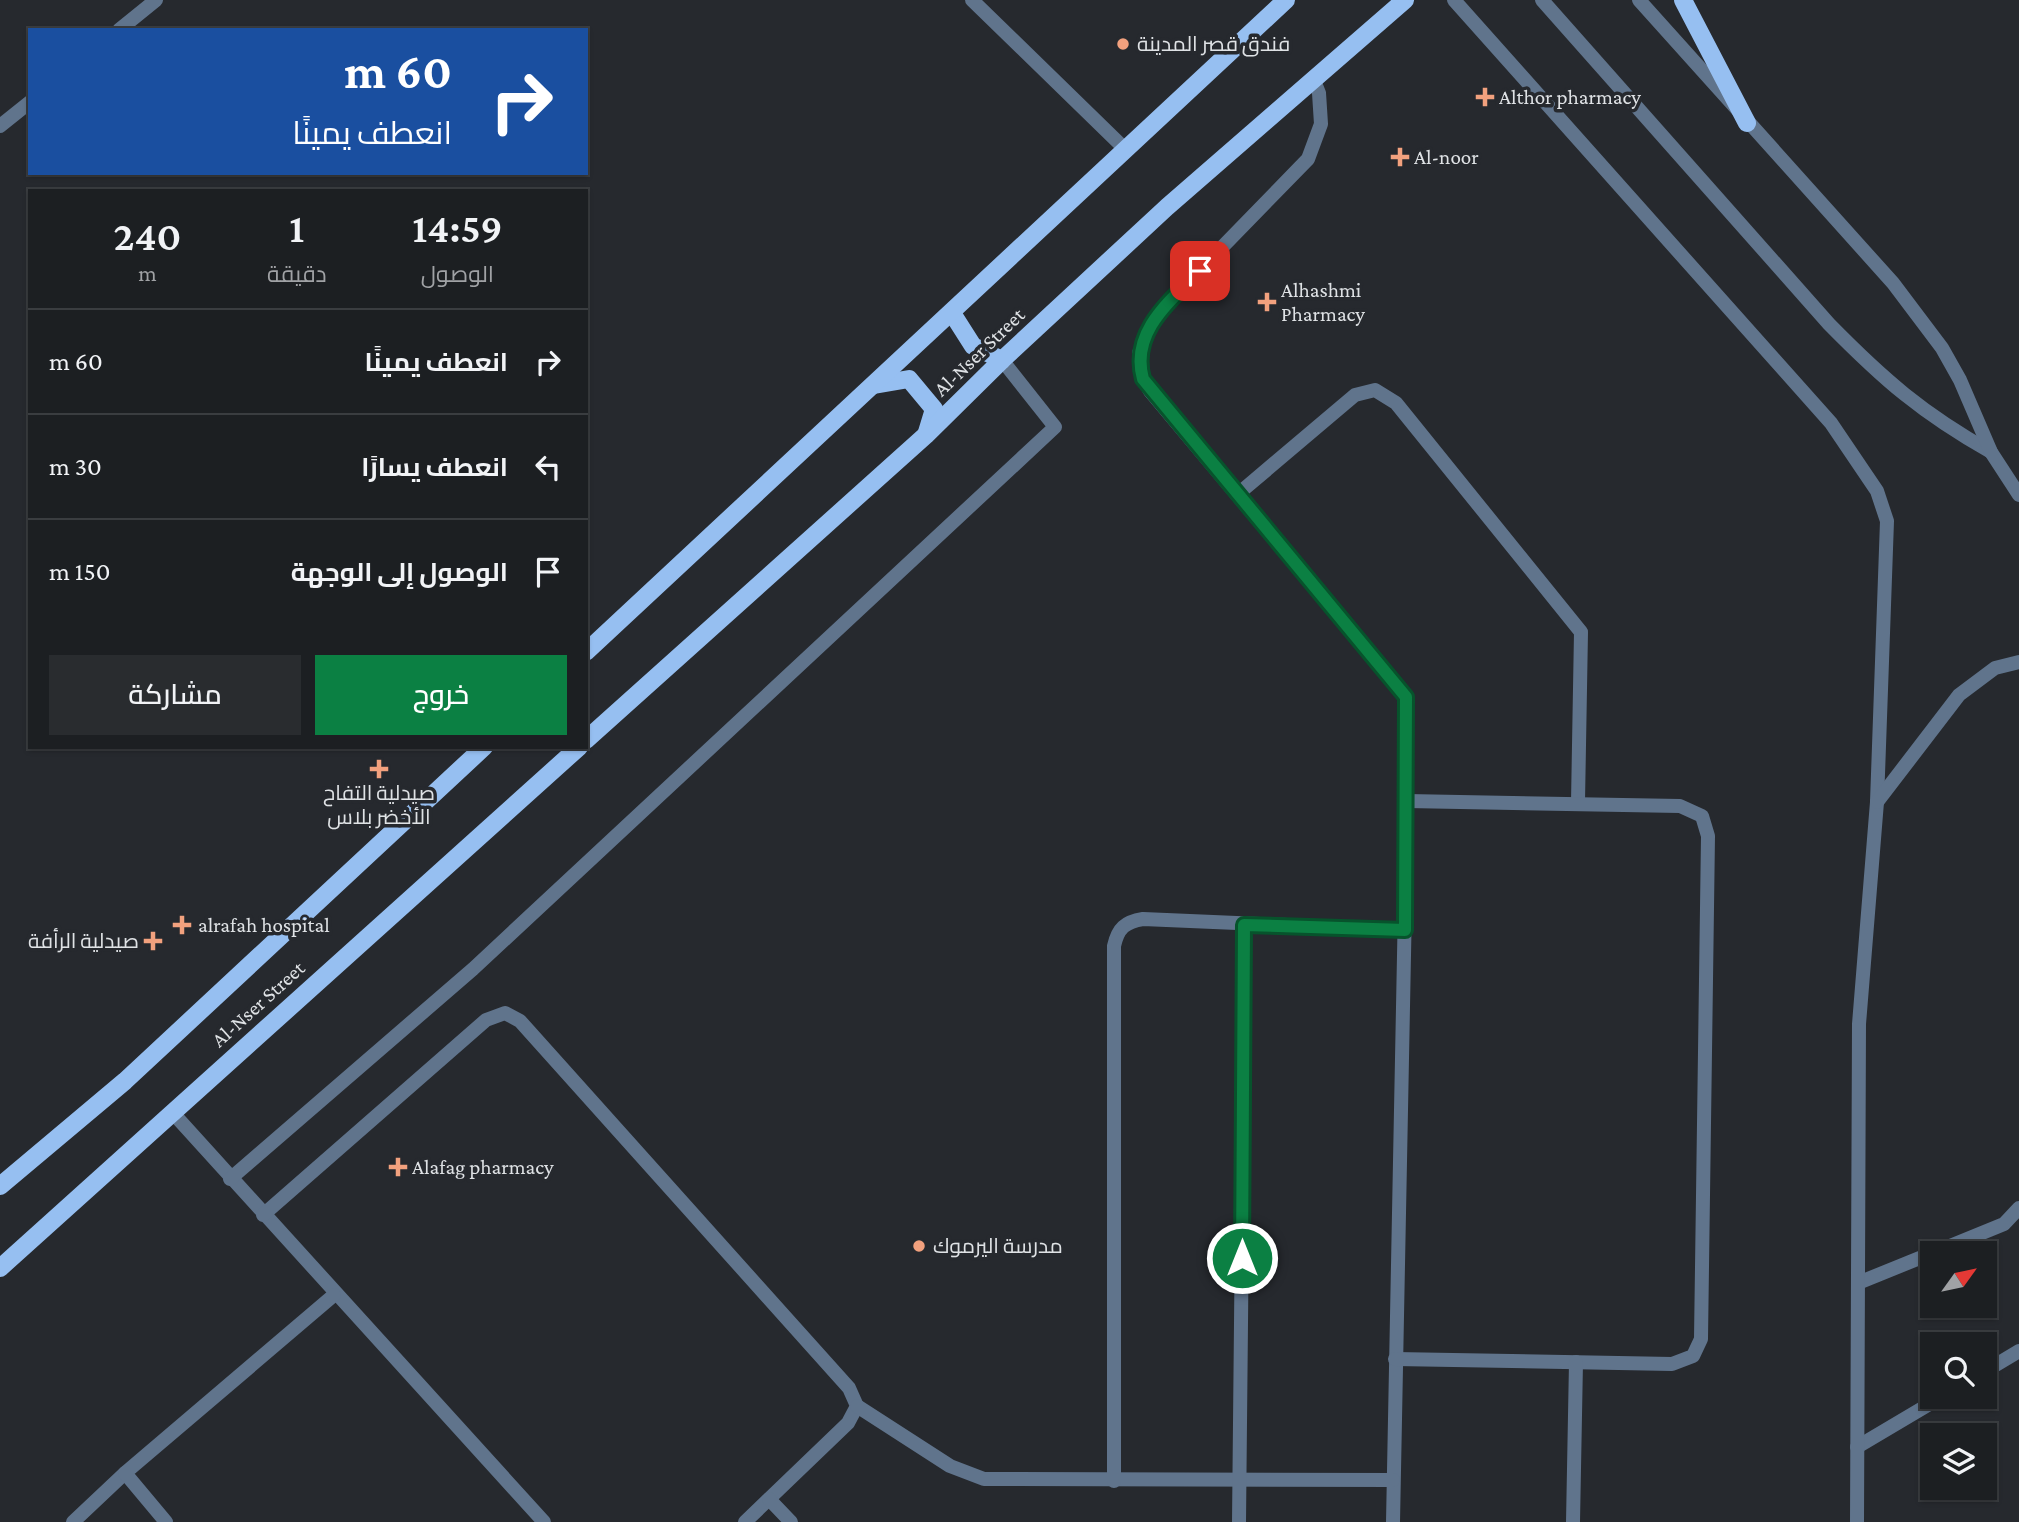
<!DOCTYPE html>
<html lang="ar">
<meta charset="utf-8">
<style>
body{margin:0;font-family:"Crimson Pro",Cairo,serif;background:#292c2f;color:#f1f3f6;direction:rtl;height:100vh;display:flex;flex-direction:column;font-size:26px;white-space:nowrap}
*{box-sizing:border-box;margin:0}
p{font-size:23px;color:#a0a2a5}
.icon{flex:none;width:38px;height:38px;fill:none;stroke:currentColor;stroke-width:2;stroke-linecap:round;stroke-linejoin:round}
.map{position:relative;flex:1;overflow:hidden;direction:ltr}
.drawer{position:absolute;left:28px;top:189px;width:560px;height:560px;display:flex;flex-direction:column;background:#1c1f22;border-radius:0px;box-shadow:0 2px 5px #0004,0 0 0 2px #3a3d40;direction:rtl}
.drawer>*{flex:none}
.top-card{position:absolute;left:28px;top:28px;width:560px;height:147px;border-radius:0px;box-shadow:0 2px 5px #0004,0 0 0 2px #3a3d40;direction:rtl;background:#1a4fa0;color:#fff;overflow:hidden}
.needle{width:46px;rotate:57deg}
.tools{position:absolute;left:1920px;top:1241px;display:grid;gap:14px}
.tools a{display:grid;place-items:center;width:77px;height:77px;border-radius:0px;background:#1c1f22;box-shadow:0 2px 5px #0004,0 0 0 2px #3a3d40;font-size:35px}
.pin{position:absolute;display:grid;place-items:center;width:60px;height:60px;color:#fff;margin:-30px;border-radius:14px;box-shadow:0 4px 10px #0006}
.me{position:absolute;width:77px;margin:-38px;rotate:0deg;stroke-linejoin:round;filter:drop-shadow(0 0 5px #0008)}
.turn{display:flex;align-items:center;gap:24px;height:147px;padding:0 21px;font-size:32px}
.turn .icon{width:91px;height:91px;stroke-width:2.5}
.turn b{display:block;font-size:49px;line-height:60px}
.eta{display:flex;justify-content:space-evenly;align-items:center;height:119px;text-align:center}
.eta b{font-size:42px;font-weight:600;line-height:49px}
.action{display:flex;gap:14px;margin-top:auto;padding:14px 21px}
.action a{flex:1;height:80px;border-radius:0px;background:#0b8043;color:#fff;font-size:28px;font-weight:600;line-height:80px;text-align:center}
.action a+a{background:#292c2f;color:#f1f3f6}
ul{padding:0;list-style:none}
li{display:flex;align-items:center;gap:21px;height:105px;padding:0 21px;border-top:2px solid #3a3d40}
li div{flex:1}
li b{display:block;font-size:26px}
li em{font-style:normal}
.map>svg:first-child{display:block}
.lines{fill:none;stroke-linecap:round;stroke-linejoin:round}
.minor{stroke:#60748c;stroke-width:14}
.tertiary{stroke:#60748c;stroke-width:14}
.primary{stroke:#96bff1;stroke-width:18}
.route-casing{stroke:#07532c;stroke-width:18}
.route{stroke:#0b8043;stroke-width:12}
.poi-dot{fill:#f2a17e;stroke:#26292e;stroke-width:2.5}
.labels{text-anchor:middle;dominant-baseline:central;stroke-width:7;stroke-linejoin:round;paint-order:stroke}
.poi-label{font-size:21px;fill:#dfe2e5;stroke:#26292e;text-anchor:start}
.street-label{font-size:21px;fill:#dfe2e5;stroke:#26292e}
</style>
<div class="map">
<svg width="2019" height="1522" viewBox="0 0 2019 1522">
<rect width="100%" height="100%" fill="#26292e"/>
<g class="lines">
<!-- minor -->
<g class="minor">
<path d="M972,0l152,148"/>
<path d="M119,30l37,-30"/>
<path d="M1313,78l6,15 2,31 -13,35 -147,151 -12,18 -10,25 4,26 7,12 256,306 1,104 -14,721"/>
<path d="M0,126l30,-24"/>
<path d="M1238,494l117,-99 20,-5 21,13 185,229 -3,170"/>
<path d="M172,1112l372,410"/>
<path d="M230,1179l243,-210 582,-542 -53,-67"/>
<path d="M263,1215l223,-195 19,-7 15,8 329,367 8,18 -9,17 -103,99"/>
<path d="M1933,1253l71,-29 15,-16"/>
<path d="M1858,1283l74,-30"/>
<path d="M1395,1359l277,5 21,-8 8,-17 7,-503 -6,-20 -22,-10 -273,-5"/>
<path d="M1984,1372l35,-21"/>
<path d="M857,1406l93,60 34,13 409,1"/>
<path d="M1857,1447l86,-51"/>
<path d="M1114,1481v-535c4,-18 11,-24 29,-27l262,11"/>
<path d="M769,1499l22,23"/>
<path d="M73,1522l52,-49"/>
<path d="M166,1522l-41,-49 209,-178"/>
<path d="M1239,1522l6,-597"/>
<path d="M1573,1522l3,-160"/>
</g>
<!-- tertiary -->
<g class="tertiary">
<path d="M1454,0l377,423 46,68 10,30 -10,281 -18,222 -2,498"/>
<path d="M1542,0l287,324c55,56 93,89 162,128"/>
<path d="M1639,0l254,283 49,65 18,32 31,72 28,43"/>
<path d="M1877,802l82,-107 36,-27 24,-6"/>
</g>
<!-- primary -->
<g class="primary">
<path d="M1683,0l64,123"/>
<path d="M952,313l21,33 29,14"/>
<path d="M874,385l35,-6 25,30 -7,23"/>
<path d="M586,652l700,-652"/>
<path d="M586,740l340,-305 76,-75 165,-153 238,-207"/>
<path d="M0,1186l125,-105 359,-334"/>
<path d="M0,1268l579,-521"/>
</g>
</g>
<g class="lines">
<!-- route casing -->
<g class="route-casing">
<path id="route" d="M1200,271c-30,30 -70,61 -57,108l263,318 -1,233 -161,-5 -2,333"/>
</g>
<!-- route -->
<use href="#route" class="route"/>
</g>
<!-- markers -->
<g class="poi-dot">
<circle cx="1123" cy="44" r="7"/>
<path d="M1481.5 86.5h7v7h7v7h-7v7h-7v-7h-7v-7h7z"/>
<path d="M1396.5 146.5h7v7h7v7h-7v7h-7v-7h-7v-7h7z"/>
<path d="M1263.5 291.5h7v7h7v7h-7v7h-7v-7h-7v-7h7z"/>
<path d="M375.5 758.5h7v7h7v7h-7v7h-7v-7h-7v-7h7z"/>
<path d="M178.5 914.5h7v7h7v7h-7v7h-7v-7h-7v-7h7z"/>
<path d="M149.5 930.5h7v7h7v7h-7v7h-7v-7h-7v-7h7z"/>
<path d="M394.5 1156.5h7v7h7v7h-7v7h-7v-7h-7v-7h7z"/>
<circle cx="919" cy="1246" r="7"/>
</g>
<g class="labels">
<!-- poi labels -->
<g class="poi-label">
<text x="1137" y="44">فندق قصر المدينة</text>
<text x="1499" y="97">Althor pharmacy</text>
<text x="1414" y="157">Al-noor</text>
<text x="1281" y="290">Alhashmi<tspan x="1281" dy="24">Pharmacy</tspan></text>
<text x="379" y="793" text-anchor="middle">صيدلية التفاح<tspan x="379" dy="24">الأخضر بلاس</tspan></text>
<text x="198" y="925">alrafah hospital</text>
<text x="139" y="941" text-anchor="end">صيدلية الرأفة</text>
<text x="412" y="1167">Alafag pharmacy</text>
<text x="933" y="1246">مدرسة اليرموك</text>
</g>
<!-- street labels -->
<g class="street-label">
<text transform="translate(979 352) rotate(-44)">Al-Nser Street</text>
<text transform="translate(258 1004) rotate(-42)">Al-Nser Street</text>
</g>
</g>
</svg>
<div class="tools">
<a><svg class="needle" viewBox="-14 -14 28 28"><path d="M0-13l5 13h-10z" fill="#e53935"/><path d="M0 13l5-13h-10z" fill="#a0a2a5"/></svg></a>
<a><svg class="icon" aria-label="search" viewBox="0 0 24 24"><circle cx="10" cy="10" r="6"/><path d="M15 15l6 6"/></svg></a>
<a><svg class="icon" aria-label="layers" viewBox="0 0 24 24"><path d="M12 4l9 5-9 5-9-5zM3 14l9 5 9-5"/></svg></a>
</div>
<div class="pin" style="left:1200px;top:271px;background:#d93025"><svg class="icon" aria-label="arrive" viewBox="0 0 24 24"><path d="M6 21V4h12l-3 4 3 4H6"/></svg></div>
<svg class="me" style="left:1242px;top:1258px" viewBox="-20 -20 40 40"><circle r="17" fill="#0b8043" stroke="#fff" stroke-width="3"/><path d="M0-11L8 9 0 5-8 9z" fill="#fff"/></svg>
<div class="top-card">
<div class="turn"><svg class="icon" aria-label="right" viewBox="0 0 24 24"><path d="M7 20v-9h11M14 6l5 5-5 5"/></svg><div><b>60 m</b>انعطف يمينًا</div></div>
</div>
<section class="drawer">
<div class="eta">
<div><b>14:59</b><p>الوصول</p></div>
<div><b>1</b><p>دقيقة</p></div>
<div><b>240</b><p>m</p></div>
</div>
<ul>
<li><svg class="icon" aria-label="right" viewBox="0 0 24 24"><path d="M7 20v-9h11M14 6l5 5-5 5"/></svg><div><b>انعطف يمينًا</b></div><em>60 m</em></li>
<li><svg class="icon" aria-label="left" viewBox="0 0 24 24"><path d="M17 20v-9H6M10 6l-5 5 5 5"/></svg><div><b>انعطف يسارًا</b></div><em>30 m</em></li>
<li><svg class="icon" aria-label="arrive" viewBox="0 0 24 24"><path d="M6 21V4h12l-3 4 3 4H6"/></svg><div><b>الوصول إلى الوجهة</b></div><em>150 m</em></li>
</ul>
<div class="action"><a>خروج</a><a>مشاركة</a></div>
</section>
</div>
